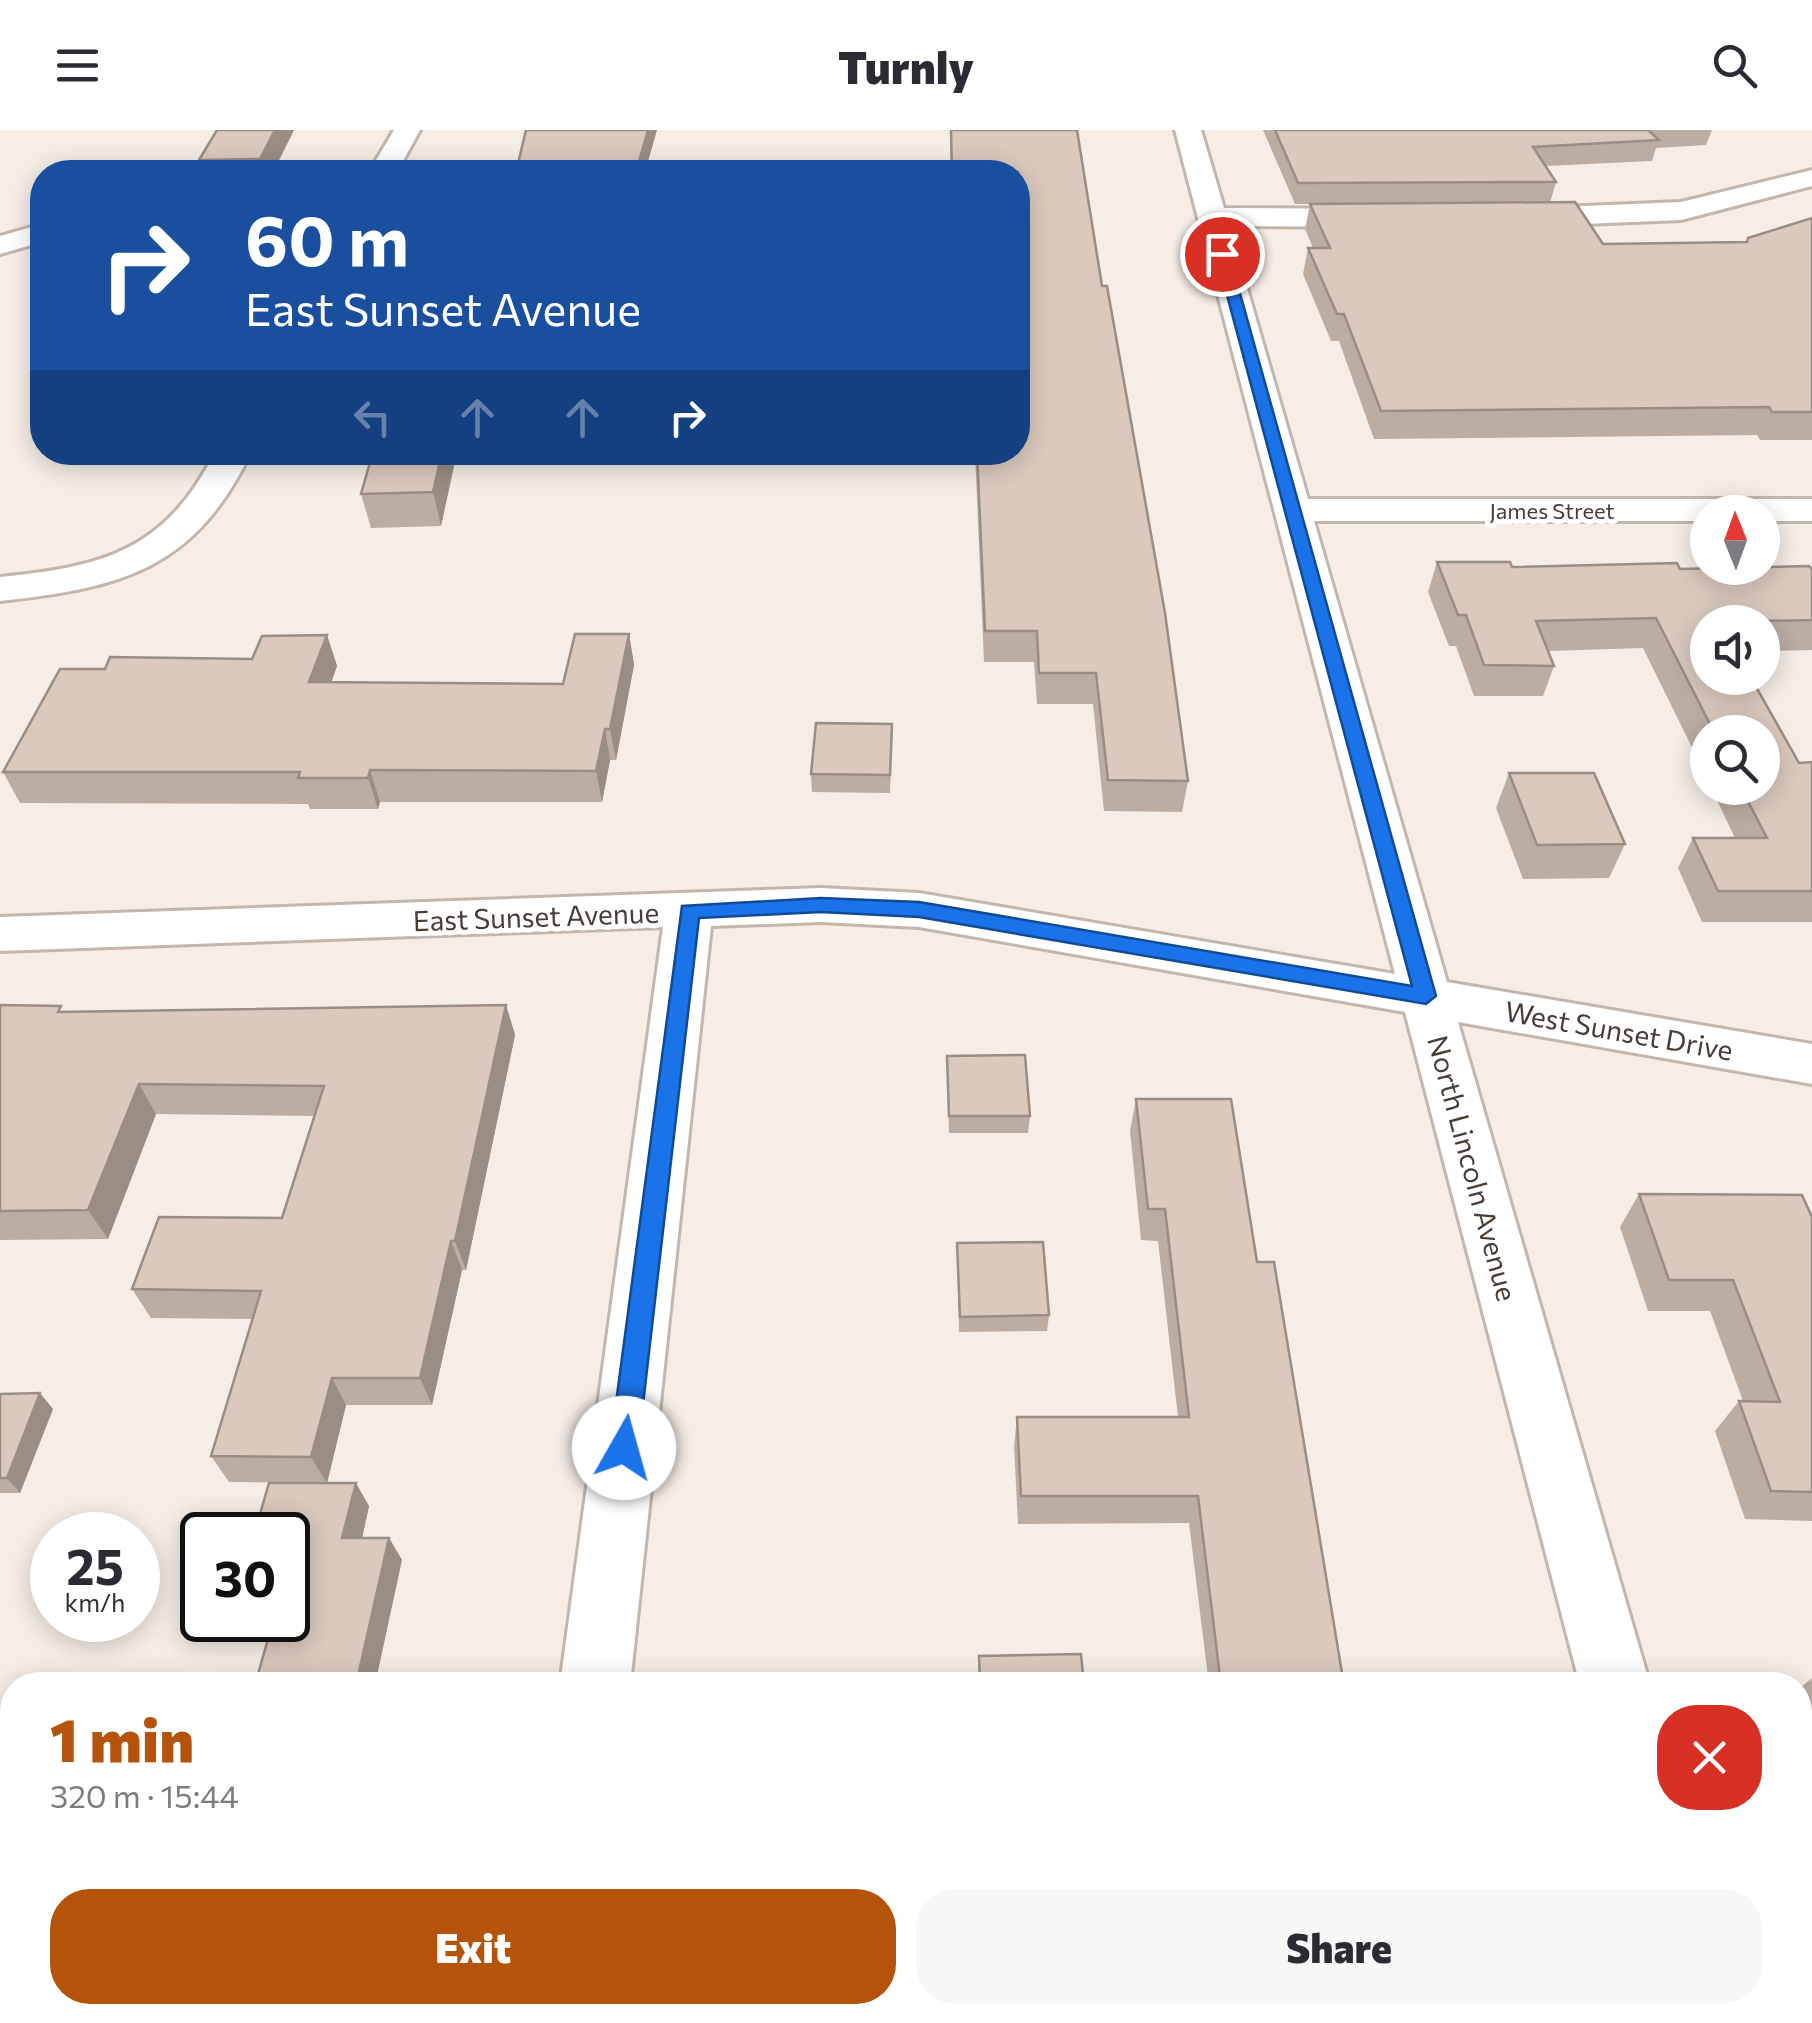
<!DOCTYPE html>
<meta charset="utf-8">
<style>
body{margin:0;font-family:Commissioner,sans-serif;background:#f7f7f7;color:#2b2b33;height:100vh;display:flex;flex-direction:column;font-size:38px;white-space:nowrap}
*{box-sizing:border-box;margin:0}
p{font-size:32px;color:#7c7c81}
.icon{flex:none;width:55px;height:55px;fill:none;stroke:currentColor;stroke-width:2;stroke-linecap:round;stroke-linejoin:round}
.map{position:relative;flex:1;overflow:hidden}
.sheet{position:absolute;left:0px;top:1542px;width:1812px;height:352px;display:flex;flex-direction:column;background:#fff;border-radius:40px 40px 0 0;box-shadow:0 5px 25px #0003}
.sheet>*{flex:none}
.top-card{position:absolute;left:30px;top:30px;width:1000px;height:305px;border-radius:40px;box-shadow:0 5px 25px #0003;background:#1a4fa0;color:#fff;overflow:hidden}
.needle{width:65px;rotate:359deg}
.fabs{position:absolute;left:1690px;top:365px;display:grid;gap:20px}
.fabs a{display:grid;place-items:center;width:90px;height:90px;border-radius:50%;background:#fff;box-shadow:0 5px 25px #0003;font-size:50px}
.speed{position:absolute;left:30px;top:1382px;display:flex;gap:20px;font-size:50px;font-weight:700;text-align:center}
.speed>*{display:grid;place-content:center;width:130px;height:130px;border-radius:50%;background:#fff;box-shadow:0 5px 25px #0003;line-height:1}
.speed small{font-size:25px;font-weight:400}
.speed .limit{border:5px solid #111;border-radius:15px;background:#fff;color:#111}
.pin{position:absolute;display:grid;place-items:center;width:85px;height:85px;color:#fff;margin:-42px;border:5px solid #fff;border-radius:50%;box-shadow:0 2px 10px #0007}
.me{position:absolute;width:110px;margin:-55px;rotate:7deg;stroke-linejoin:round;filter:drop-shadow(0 0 8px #0008)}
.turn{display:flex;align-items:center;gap:35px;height:210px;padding:0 50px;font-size:45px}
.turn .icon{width:130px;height:130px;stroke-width:2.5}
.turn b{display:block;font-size:70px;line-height:85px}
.lanes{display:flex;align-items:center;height:95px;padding:0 50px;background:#0003;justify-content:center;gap:50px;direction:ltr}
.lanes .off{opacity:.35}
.round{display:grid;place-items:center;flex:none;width:105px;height:105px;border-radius:40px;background:#f7f7f7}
.overview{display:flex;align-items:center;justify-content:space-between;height:170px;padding:0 50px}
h1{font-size:60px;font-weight:800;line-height:75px;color:#b45309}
.button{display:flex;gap:20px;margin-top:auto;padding:20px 50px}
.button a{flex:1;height:115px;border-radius:40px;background:#b45309;color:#fff;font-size:40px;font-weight:800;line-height:115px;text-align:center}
.button a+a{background:#f7f7f7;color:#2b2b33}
header{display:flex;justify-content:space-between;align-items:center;height:130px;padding:0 50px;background:#fff;font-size:45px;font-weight:800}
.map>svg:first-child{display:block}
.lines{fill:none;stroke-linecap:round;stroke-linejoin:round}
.minor-casing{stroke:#c4b6ab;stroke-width:6}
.minor{fill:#fff;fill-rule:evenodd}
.wall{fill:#bcada3}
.shaded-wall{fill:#998d84}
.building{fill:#dbc9bd;stroke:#998d84;stroke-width:2.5}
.route{fill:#1a73e8;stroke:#114b97;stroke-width:2.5}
.labels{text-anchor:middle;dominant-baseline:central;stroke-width:10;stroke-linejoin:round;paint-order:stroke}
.far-street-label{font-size:22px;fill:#483d35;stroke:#fff}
.street-label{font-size:28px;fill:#483d35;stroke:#fff}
</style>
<header><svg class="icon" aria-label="menu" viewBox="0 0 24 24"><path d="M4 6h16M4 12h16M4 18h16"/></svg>Turnly<svg class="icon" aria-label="search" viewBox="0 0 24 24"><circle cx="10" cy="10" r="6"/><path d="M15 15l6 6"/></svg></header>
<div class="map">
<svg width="1812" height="1893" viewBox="0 0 1812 1893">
<rect width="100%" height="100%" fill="#f5ede6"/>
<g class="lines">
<!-- minor casing -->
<g class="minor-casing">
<g id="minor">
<path d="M394,0h26l-23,42h-28z"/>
<path d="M1175,0h26l23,78 156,1 15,9 -15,9 -151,-1 79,273h504v22h-50v-9h-54v9h-394l133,461 365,62v40l-354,-62 192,663h-70l-175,-673 -486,-85 -98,-5 -110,4 -81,759h-70l103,-758 -663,24v-34l821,-29 98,5 476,81z"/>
<path d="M1812,40v16l-131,34 -168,7 -15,-9 15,-9 168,-7z"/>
<path d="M32,97l10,3v12l-42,12v-18z"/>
<path d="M215,322h36c-56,117 -129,136 -251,149v-24c104,-10 166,-27 215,-125z"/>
<path d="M516,1882h78l-1,11h-78z"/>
<path d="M1666,1882h78l3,11h-78z"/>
</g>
</g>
<!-- minor -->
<use href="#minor" class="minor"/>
</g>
<!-- wall -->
<g class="wall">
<path d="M294,0l-21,42h-70l-4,-12z"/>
<path d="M950,0h127l25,156 86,495 -6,31 -78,-1 -11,-107h-56l-3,-42h-50l-9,-210h43v-280h-67z"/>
<path d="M1263,0h449l-6,15 -50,3 -4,13 -106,5 10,16 -6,21 53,41 143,-2 66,-24v222h-52l-3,-5 -383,4 -35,-98h-8l-28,-67 5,-26h5l-8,-19 5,-25h-15z"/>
<path d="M457,322l-16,74 -70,2 -10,-34z"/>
<path d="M1437,432l75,5 300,2v81l-50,1v-29h-54l91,141 13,-1v160h-110l-24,-54 15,-30h42l-24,-50h51v-56h-54v48l-65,-132 -95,3 6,15 -11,30h-69l-18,-50h-7l-21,-54z"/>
<path d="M629,504l5,31 -18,95h-6l-8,42h-222l-2,7h-68l-2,-5 -288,-1 -17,-31 102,-103 147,-10 75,-24 10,31 -6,17 232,1z"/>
<path d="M892,612l-2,51 -78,-1 -1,-18z"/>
<path d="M1509,643l116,71 -16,34 -86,1 -27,-71z"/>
<path d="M0,875l65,7 441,-7 9,30 -49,235h-4l-30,135h-86l-19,78 42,23 -7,32h27l13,22 -135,81h-19l-17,-21 89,-137 -91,-1 -18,-26 41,-137 -101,-1 -19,-29 150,-71 32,-102 -158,-2 -48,125 -108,1z"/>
<path d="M947,926l83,60 -2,17h-79z"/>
<path d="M1136,969l121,163 87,423h-135l-20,-162 -171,1 -4,-78 3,-29h161l-20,-176 -17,-1 -11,-109z"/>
<path d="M1639,1064l173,23v304l-67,-2 -30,-88 24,-30h4l-33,-90h-62l-28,-84z"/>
<path d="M957,1113l92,72 -2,16 -88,1z"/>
<path d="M0,1264l53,15 -33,84h-20z"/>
<path d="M1812,1548v64l-12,-33v-21z"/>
<rect x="0" y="1690" width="12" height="135"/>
<path d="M1225,1882h153l1,11h-153z"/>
</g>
<!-- shaded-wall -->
<g class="shaded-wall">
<path d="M275,0h19l-21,42h-9l-4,-13z"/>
<path d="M648,0h9l-12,42h-9z"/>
<path d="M442,322h15l-16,74 -8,-34z"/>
<path d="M629,504l5,31 -18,95 -6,-31z"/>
<path d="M327,505l10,31 -17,48 -11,-32z"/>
<path d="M605,599l5,31 -8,42 -6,-31z"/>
<path d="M370,640l10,32 -2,7 -10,-31z"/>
<path d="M506,875l9,30 -49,235 -11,-29z"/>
<path d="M139,954l17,30 -48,125 -20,-29z"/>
<path d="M451,1111l11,29 -30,135 -12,-27z"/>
<path d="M332,1248l14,27 -19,78 -16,-26z"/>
<path d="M40,1263l13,16 -33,84 -13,-15z"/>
<path d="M356,1353l13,23 -12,55 -15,-23z"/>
<path d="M389,1408l13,22 -27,125h-19z"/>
<path d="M12,1792v22l-6,-3z"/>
<path d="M271,1882l27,1 -3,10h-26z"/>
</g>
<!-- building -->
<g class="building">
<path d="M217,0h58l-15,29 -61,1z"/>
<path d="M526,0h122l-12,42h-120z"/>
<path d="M951,0h126l25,156h5l58,327 23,168 -80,-1 -12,-107h-57l-2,-42h-52l-8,-179h41v-280h-66z"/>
<path d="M1275,0h373l11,10 -126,7 23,35 -258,1z"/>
<path d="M1575,72l28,42 144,-2 1,-4 64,-20v194h-40l-3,-5 -388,4 -37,-97h-7l-29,-66h22l-20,-44z"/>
<path d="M373,322h69l-9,40 -72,2z"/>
<path d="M1437,432h73l2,5 165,-4 3,6 129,-3 3,3v51l-104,2v56h43l48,85 13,-1v129h-94l-25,-53h74l-26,-50h21v-56h-48l-58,-114 -120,3 18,45 -70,-1 -18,-50h-8z"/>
<path d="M575,504h54l-19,95h-5l-9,42 -226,-1 -2,8h-70l2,-6h-297l57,-103h45l5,-12 142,2 10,-23 65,-1 -18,47 254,2z"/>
<path d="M816,593l76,1 -2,51 -79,-1z"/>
<path d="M1509,643h85l31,71 -88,1z"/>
<path d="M0,875l61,1 -3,6 448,-7 -51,236h-4l-31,137h-88l-21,79 -100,-1 50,-165 -129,-2 27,-72 123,1 42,-132 -185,-2 -51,126 -88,1z"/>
<path d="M1025,925l5,61h-81l-2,-60z"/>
<path d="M1136,969h95l26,163h17l70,423h-123l-23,-189h-177l-4,-79h172l-24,-208h-17z"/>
<path d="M1639,1064l163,1 10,22v275l-41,-1 -32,-90 41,1 -47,-122h-64z"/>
<path d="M1043,1112l6,73 -89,2 -3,-74z"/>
<path d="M40,1263l-33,85h-7v-84z"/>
<path d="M269,1353h87l-14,55h47l-33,147h-101l18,-64 -42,-1h57v-85h-34z"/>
<path d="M1081,1524l3,31h-104l-1,-29z"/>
<path d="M0,1690h12v102l-6,19h-6z"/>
<path d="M55,1882h216l-2,11h-218z"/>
<path d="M986,1882h118l1,11h-118z"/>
<path d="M1238,1882h140l1,11h-139z"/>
</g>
<!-- route -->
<path class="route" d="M1222,120l7,4 207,742 -10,8 -507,-87 -98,-5 -122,6 -61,530 -4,9 -10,3 -10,-3 -4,-9 72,-542 139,-8 98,4 493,84 -196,-732z"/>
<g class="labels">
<!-- far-street labels -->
<g class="far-street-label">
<text x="1552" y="380">James Street</text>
</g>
<!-- street labels -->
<g class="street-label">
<text transform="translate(536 786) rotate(-2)">East Sunset Avenue</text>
<text transform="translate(1619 900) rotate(10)">West Sunset Drive</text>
<text transform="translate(1473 1038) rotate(75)">North Lincoln Avenue</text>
</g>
</g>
</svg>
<div class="fabs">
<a><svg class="needle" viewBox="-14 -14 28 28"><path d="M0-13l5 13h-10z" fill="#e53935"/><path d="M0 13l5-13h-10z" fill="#7c7c81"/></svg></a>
<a><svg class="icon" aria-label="sound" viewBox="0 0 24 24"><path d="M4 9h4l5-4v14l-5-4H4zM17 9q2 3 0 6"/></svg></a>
<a><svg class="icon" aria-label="search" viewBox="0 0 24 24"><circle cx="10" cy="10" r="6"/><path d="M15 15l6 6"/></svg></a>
</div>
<div class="speed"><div>25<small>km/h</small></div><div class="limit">30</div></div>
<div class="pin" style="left:1222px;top:124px;background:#d93025"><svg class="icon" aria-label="arrive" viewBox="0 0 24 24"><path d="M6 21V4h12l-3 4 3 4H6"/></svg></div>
<svg class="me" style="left:624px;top:1318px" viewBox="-20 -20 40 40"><circle r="19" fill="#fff"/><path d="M0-13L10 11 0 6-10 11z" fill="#1a73e8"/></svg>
<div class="top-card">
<div class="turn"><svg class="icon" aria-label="right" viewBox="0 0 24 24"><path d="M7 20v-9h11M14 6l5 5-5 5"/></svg><div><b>60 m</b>East Sunset Avenue</div></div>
<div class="lanes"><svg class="icon off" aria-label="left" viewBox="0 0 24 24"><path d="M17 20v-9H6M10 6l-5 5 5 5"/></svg><svg class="icon off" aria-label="ahead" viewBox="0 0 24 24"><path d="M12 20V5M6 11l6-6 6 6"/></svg><svg class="icon off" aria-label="ahead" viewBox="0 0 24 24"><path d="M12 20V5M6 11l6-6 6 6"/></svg><svg class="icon" aria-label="right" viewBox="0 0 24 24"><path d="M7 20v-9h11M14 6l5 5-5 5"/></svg></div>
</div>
<section class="sheet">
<div class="overview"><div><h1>1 min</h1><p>320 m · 15:44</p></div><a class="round" style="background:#d93025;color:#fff"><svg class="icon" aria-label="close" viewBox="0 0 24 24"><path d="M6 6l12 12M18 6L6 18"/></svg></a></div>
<div class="button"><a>Exit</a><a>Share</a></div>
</section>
</div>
